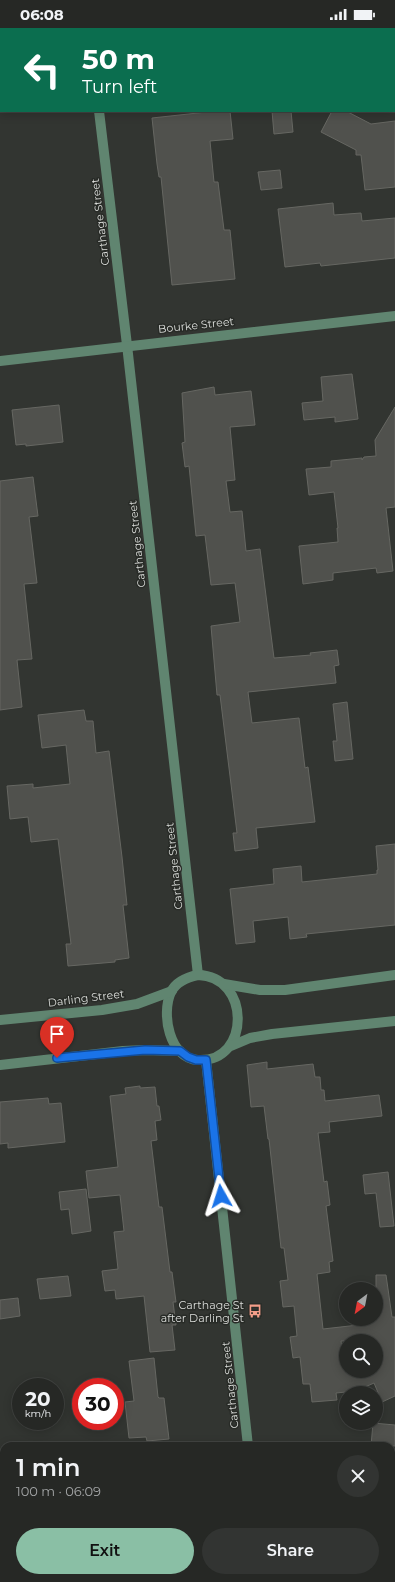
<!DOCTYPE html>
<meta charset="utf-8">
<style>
body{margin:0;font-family:Montserrat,sans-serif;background:#323432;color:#f1f3f6;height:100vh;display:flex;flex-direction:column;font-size:15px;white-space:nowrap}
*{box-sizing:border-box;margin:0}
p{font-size:13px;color:#a4a6a7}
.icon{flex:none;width:22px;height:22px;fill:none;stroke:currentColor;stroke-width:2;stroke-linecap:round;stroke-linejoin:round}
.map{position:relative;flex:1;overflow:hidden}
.drawer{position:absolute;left:0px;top:1414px;width:395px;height:140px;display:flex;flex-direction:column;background:#262825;border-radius:12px 12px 0 0;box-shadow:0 2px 10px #0003,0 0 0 1px #424442}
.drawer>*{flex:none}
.top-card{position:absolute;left:0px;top:0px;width:395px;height:84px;box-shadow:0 2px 10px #0003,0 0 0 1px #424442;background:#0b6e4f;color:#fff;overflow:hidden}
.needle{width:26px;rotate:212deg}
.tools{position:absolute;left:339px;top:1254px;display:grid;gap:8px}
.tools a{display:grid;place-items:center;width:44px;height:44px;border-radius:50%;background:#262825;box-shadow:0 2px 10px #0003,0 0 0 1px #424442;font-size:20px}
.speed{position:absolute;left:12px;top:1350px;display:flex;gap:8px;font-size:20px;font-weight:700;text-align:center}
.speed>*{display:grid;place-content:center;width:52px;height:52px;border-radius:50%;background:#262825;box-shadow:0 2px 10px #0003,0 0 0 1px #424442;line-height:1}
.speed small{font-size:10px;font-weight:400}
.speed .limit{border:6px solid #d22;background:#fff;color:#111}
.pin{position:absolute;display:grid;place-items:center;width:34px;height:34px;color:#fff;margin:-41px -17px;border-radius:50% 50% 50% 0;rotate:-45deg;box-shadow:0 0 4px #0007}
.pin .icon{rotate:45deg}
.me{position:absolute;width:44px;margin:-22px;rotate:354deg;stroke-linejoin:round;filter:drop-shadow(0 0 3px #0008)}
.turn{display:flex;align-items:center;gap:14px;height:84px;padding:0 16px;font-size:18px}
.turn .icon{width:52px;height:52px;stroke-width:2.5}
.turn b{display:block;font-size:28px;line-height:34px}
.round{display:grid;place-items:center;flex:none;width:42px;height:42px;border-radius:21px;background:#323432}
.headline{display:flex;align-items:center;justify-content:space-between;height:68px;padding:0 16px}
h1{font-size:24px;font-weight:600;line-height:30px}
.cta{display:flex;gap:8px;margin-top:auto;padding:8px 16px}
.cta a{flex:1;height:46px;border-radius:24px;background:#8abfa5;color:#111;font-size:16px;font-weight:600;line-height:46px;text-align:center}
.cta a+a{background:#323432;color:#f1f3f6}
.status{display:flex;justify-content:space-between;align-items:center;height:28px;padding:0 20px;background:#262825;direction:ltr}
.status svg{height:11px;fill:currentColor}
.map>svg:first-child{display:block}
.building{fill:#50514d;stroke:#666762;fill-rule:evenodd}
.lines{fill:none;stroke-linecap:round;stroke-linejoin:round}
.minor{stroke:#608570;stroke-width:10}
.route-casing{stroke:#114b97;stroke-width:10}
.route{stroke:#1a73e8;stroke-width:7}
.labels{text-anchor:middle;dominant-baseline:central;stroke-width:3;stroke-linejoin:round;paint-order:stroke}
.street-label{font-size:11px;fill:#dcdedb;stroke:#282b27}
.poi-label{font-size:11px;fill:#dcdedb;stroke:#282b27;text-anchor:end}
</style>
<div class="status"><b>06:08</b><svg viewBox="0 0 49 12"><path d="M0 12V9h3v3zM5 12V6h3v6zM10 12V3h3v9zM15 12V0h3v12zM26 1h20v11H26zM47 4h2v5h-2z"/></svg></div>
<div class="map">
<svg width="395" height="1554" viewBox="0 0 395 1554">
<rect width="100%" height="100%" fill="#323531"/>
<!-- building -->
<g class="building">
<path d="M216,83h14l3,28 -23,2 4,41h4l6,48h6l5,49 -63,6 -11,-108h-2l-2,-13 -5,-46z"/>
<path d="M272,83h19l2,21 -19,2z"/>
<path d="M332,83h14l25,13 24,-3v66l-30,3 -4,-35h-5v-5l-35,-18z"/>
<path d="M280,142l2,18 -21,2 -3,-18z"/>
<path d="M333,175l1,12 27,-2 1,8 33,-3v40l-74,8 -1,-3 -35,4 -7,-58z"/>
<path d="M352,346l6,45 -23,3v-5l-31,3 -2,-17 21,-2 -2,-24z"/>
<path d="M214,359l1,8 36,-4 4,34 -25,2 5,53 -9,1 4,31 12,-1 4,40 14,-2 14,109 37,-3 -1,-2 27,-3 2,15 -5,1 2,17 -88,9 4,31 47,-5 6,50 3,-1 7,55 -59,6 2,20 -23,3 -2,-18h4l-17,-138h-3l-6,-69 29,-4 -5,-39 -24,2 -6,-50 -9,1 -7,-70 -4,1 -3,-24 3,-1 -3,-49z"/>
<path d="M59,377l4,37 -37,4v-2l-10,1 -4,-35z"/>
<path d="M395,379v100l-9,1 7,63 -16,2 -1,-5 -43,5v7l-30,4 -4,-38 39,-4 -1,-14h1l-4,-36 -25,3 -3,-26 25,-2v-6l31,-3v2l2,-3 12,-1 -1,-16z"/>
<path d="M33,449l5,39 -9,1 8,66 -13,1 8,75 -15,1 5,47 -22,3v-229z"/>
<path d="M347,674l6,57 -18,2 -2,-20h4l-4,-37z"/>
<path d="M84,682l2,11h7l3,32 13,-2 13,106 5,48h-4l6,53 -14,2v2l-47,4 -2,-22h5l-13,-105 -27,3 -3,-25 -18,2 -3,-33 26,-2v4l37,-4 -4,-39 -24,3 -4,-33z"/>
<path d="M395,816v81l-89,9 1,3 -17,2 -2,-22 -35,4 2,21 -19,2 -6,-55 44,-5 -1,-15 28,-3 1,16 75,-8v-4h1l-2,-24z"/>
<path d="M267,1034v7l46,-5 2,13h5l1,13h3l1,11 54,-6 3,21 -53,6 1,10 -12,1 6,49 3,-1 3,24 -4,1 7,55 -4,1 1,10 -13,2 6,55 44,-5 -1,-5h10v-44h10l6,42h3v79l-13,6 -8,-19 -18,8 -20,2 1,7 -25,2 -2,-18h-7l-3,-27 -7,1 -3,-21 7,-1 -3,-30 -11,1 -3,-26 8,-1 -4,-32h-3l-12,-109h-1l-4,-33 -13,1 -4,-42zM341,1313h35v30h-31z"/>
<path d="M140,1058v2l15,-1 2,19h2l2,14 -6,1 2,19 -6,1 8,66h3l8,65h2l4,30h-3l3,23h-4l3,25 -25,2 -6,-56 -28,3 -1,-9 -10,1 -3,-20 16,-2 -4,-37 10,-1 -4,-36 -31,3 -3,-27 32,-4 -8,-71 16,-2 -1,-6z"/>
<path d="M48,1070l1,6 12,-1 4,39 -57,6v-5l-8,1v-42z"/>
<path d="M388,1144l6,54 -14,1 -4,-34 -11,1 -2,-19z"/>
<path d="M86,1161l5,42 -19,3 -3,-25 -8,1 -2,-18z"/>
<path d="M68,1248l3,20 -31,3 -3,-20z"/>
<path d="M18,1270l2,18 -20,3v-19z"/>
<path d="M154,1330l4,39 1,1h5l5,41 -22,2 -1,-4 -17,1 -4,-36 9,-1 -5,-40z"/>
<path d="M373,1395l22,2v21h-24z"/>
</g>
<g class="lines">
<!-- minor -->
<g class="minor">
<path d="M88,0l1,1"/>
<path d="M99,83l28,234 71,630"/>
<path d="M0,333l395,-45"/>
<path d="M198,947c53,1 53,88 0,85 -29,-2 -37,-46 -27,-68 5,-10 17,-15 27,-17z"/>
<path d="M224,956l36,6h25l110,-15"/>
<path d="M0,992l102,-10 35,-6 35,-13"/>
<path d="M231,1018l19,-8 22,-4 123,-13"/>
<path d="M206,1032l42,386"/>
<path d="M0,1037l123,-14 22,-1 35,1"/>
<path d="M262,1550l1,4"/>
</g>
</g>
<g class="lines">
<!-- route casing -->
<g class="route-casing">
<path id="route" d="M57,1030l88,-8 35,1 8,6 8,3h10l15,136"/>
</g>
<!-- route -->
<use href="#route" class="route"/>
</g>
<!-- icons -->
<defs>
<g id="bus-bare" transform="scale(1.08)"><path d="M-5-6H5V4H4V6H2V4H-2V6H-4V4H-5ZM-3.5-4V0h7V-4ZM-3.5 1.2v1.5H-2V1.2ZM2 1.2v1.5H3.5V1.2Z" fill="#f49e89" stroke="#282b27" stroke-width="2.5" paint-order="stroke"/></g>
</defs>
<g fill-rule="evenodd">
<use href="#bus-bare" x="255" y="1283"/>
</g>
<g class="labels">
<!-- street labels -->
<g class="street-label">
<text transform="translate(100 194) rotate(-97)">Carthage Street</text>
<text transform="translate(196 297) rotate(-6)">Bourke Street</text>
<text transform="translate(137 516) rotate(-96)">Carthage Street</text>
<text transform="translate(174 838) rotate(-96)">Carthage Street</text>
<text transform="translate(86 970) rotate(-7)">Darling Street</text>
<text transform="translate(230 1357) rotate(-96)">Carthage Street</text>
</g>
<!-- poi labels -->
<g class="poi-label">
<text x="244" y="1277">Carthage St<tspan x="244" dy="13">after Darling St</tspan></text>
</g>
</g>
</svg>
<div class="tools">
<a><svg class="needle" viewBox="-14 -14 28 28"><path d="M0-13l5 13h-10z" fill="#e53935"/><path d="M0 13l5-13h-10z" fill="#a4a6a7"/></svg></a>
<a><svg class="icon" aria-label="search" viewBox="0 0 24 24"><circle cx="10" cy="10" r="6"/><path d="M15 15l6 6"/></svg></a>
<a><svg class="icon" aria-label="layers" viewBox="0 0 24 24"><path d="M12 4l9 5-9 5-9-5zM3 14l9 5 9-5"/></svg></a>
</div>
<div class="speed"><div>20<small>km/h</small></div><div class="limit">30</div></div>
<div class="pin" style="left:57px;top:1030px;background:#d93025"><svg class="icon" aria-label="arrive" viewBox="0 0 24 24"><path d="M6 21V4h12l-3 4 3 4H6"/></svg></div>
<svg class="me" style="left:221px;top:1168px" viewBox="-20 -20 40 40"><path d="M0-17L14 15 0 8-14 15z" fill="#1a73e8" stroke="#fff" stroke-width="4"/></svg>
<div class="top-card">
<div class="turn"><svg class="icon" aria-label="left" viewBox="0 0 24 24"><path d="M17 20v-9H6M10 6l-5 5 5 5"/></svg><div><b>50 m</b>Turn left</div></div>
</div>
<section class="drawer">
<div class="headline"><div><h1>1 min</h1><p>100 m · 06:09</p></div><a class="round"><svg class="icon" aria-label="close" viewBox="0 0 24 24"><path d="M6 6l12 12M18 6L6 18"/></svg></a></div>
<div class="cta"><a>Exit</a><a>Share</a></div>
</section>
</div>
